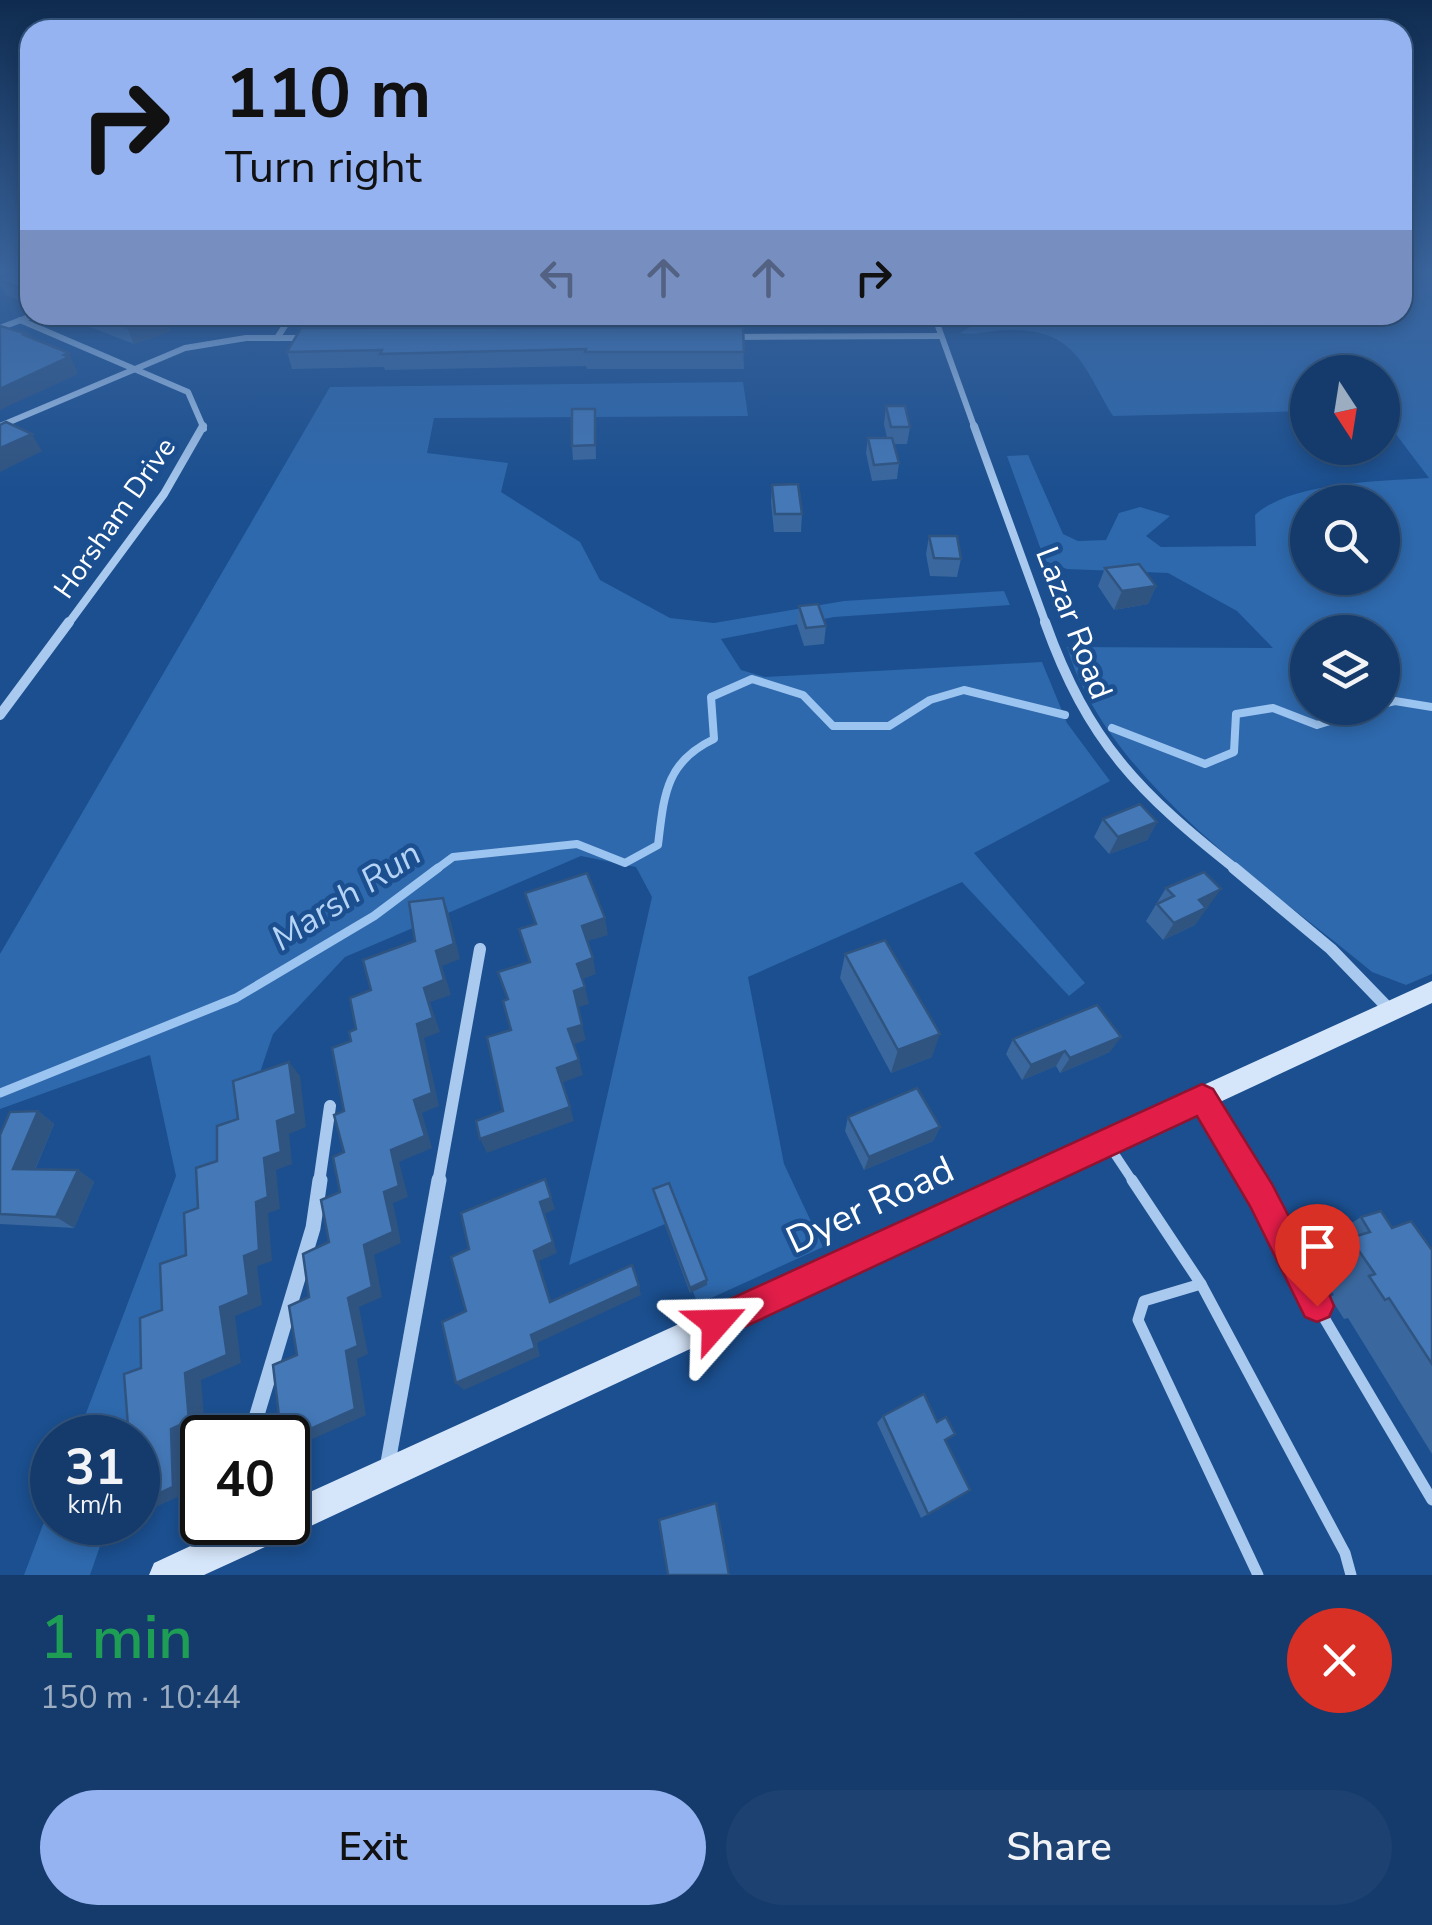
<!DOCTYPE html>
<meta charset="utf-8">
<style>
body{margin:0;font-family:"Nunito Sans",sans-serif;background:#1d4271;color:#f1f3f6;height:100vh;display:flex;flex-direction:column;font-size:38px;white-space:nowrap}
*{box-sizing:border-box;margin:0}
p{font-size:32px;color:#9dadc1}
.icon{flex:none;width:55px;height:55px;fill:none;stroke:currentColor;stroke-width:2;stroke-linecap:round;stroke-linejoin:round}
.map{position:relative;height:1575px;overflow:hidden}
.side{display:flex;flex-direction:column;background:#143b6b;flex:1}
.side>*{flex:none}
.top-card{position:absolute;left:20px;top:20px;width:1392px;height:305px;border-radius:30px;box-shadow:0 5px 15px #0003,0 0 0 2px #33557e;background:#95b2f1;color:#111;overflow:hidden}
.needle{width:65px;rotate:168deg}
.controls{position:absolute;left:1290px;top:355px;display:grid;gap:20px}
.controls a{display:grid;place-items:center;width:110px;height:110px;border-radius:50%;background:#143b6b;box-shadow:0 5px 15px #0003,0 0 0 2px #33557e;font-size:50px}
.speed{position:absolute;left:30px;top:1415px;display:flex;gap:20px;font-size:50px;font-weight:700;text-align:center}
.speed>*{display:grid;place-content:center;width:130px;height:130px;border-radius:50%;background:#143b6b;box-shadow:0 5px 15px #0003,0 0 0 2px #33557e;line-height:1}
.speed small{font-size:25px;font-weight:400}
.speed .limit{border:5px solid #111;border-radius:15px;background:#fff;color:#111}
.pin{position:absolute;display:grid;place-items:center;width:85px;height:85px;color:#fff;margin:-102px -42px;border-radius:50% 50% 50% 0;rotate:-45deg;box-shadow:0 0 10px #0007}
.pin .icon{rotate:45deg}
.me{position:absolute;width:110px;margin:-55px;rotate:65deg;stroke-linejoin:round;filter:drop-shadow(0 0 8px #0008)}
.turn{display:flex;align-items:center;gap:35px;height:210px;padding:0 40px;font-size:45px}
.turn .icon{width:130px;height:130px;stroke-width:2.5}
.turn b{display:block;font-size:70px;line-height:85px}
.lanes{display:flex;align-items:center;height:95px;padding:0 40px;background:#0003;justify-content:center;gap:50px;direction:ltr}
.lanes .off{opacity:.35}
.round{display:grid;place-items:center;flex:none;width:105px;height:105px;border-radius:52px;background:#1d4271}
.head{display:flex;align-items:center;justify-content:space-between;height:170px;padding:0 40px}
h1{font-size:60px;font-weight:600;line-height:75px;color:#1e9e55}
.cta{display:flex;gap:20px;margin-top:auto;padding:20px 40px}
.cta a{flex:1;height:115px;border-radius:60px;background:#95b2f1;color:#111;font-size:40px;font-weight:600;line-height:115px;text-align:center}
.cta a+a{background:#1d4271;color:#f1f3f6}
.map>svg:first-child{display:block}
.green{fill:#2e69ad;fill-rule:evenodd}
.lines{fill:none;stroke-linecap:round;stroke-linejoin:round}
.stream-far1{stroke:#9cc4f0;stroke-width:8}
.stream{stroke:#9cc4f0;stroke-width:9}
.lane-far1{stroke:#a9c9ee;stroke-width:9}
.lane{stroke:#a9c9ee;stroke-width:11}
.street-far4{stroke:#a9c9ee;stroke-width:6}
.street-far3{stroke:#a9c9ee;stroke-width:8}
.street-far2{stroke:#a9c9ee;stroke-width:10}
.street-far1{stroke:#a9c9ee;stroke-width:12}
.street{stroke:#a9c9ee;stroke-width:15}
.secondary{fill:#d6e6fa;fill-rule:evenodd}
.wall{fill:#3a679d}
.shaded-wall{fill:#305480}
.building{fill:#4478b7;stroke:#305480;stroke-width:2.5}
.route{fill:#e11d48;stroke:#92132f;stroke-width:2.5}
.labels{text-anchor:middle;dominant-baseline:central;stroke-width:9;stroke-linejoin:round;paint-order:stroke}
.far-street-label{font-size:28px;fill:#fff;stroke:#1b4f8f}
.street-label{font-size:32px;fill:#fff;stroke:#1b4f8f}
.water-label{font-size:35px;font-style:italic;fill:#b5d3f5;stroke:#1b4f8f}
.near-street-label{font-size:38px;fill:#fff;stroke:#1b4f8f}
</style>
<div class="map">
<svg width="1432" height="1575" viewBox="0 0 1432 1575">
<rect width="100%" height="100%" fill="#1b4f8f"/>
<!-- green -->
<g class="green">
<path d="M1403,272h29v702l-26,11 -34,-13c-105,-87 -265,-191 -305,-325l206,1 -36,-37 -69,-38 -101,-4 -22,-8 -38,-105 21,-1 35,79 15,7 28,-1 13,-27 21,-6 30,9 -24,20 15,11 95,-1 -1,-31c35,-33 127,-34 174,-37l-46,-61 -1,-45h-74l-1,39 -194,5c-32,-53 -37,-87 -107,-86 -15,0 -31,6 -46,3l30,-18h412zM1308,502h74v76h-74zM1308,632h74v76h-74z"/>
<path d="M743,382l5,34 -314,2 -7,35 81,10 -7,29 79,50 20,38 70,38 44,5 130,-22 160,-10 6,14 -176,12 -113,22 20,31 24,7 277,-15 25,61 43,58 -136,72 111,130 -16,13 -107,-114 -214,95 36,187 39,83 -125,57 -33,-80 -96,41 83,-368 -16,-30 -55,-11 -236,101 -72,77 -136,403h-60l99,-261 -26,-121 -150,54v-155l330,-567z"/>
<path d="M52,1501v21l56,1 -18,52h-66z"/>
</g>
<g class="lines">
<!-- stream-far1 -->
<g class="stream-far1">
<path d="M1382,704l13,-3 37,6"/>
<path d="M1112,728l93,36 29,-12 2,-38 37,-6 44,17 56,-17"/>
<path d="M434,871l19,-14 124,-13 48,19 33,-18c6,-49 7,-83 56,-106l-3,-42 41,-18 51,16 30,31h56l41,-26 34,-10 101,25"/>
</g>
<!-- stream -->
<path class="stream" d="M0,1093l236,-95 138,-82 64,-48"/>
<!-- lane-far1 -->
<g class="lane-far1">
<path d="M1205,1102l49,81"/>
<path d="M1108,1144l26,39"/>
</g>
<!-- lane -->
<g class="lane">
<path d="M1132,1180l69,104 144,269 6,22"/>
<path d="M1252,1180l65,126 115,194"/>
<path d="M1201,1284l-57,17 -6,19 120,255"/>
</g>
<!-- street-far4 -->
<g class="street-far4">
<path d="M934,315l41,114"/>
<path d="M20,320l168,72 16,37"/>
<path d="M0,328l34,-13"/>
<path d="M734,337l207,-1"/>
<path d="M277,338l15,-23"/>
<path d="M0,426l185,-78 61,-10h61"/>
</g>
<!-- street-far3 -->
<g class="street-far3">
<path d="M974,426l72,198"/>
<path d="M68,624l96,-130 39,-68"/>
</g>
<!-- street-far2 -->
<g class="street-far2">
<path d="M1045,622c43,120 94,171 193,249"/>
<path d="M0,715l69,-93"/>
</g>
<!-- street-far1 -->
<g class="street-far1">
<path d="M1234,868l97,81 59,61"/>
<path d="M319,1183l11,-77"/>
<path d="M438,1183l42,-234"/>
</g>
<!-- street -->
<g class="street">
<path d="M250,1438l63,-210 7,-48"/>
<path d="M387,1468l52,-288"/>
<path d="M218,1542l6,-20"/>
</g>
<!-- secondary -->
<path class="secondary" d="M1432,981v22l-1132,528 -96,44h-55l5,-12 88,-41h46v-20z"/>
</g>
<!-- wall -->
<g class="wall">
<path d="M30,272v32l-24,-9 -6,-11v-5z"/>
<path d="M59,315h103l9,16 -37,13z"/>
<path d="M214,315h46l-8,10 -34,-1z"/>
<path d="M309,315h433l2,54h-157l-1,-3 -201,4 -1,-3 -92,2 -5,-17 26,-24z"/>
<path d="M886,406l24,21 -3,17h-13l5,19 -2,16 -25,2 -6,-28 2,-15h19l-3,-14z"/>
<path d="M595,409l1,50 -23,1 -1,-14z"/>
<path d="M772,485l30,29 -1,18h-27l-3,-30z"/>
<path d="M929,536l32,23 -4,18 -27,-1 -4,-22z"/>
<path d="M1105,568l51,18 -8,18 -34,6 -16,-24z"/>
<path d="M799,606l27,20 -2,18 -20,2 -7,-22z"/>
<path d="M1103,819l54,3 -10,18 -38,14 -15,-17z"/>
<path d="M1166,888l43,18 -3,2 -11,17 -32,15 -17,-19z"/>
<path d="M845,954l87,103 -41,16 -51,-95z"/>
<path d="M1013,1039l97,13 -50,21 -4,-7 -34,14 -16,-26z"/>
<path d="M38,1111l16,13 -19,46h43l16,12 -20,46 -74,-4v-89z"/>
<path d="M848,1117l92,10 -7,14 -69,29 -19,-39z"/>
<path d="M653,1189l54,91v5l-17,8 -36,-98z"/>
<path d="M1361,1217l31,11 40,22v204l-84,-136 -4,1 -14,-22 4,-2 -21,-34 16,-10 -5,-10z"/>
<path d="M883,1416l54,6 33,68 -49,28 -44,-95z"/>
</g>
<!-- shaded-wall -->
<g class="shaded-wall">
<path d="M249,315h11l-8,10z"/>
<path d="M164,316l7,15 -37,13 -7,-16z"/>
<path d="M69,353l9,21 -78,36v-21z"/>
<path d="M32,434l10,17 -42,21v-24z"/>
<path d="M1156,586l-8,18 -34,6 8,-19z"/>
<path d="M1157,822l-10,18 -38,14 9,-17z"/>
<path d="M1221,889l-26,36 -32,15 11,-17 25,-23z"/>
<path d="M443,898l6,16 11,45 -18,7 9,29 -21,7 10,30 -16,6 15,68 -17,7 10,35 -33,14 9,35 -15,6 8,40 -27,12 8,42 -23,10 9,47 -11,5 9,56 -78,35v-11l58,-88 2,-53 43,-148 23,-50 3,-76 7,-36 12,-37z"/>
<path d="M605,918l3,17 -23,7 -3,-16z"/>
<path d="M593,958l3,16 -16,6 -3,-16z"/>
<path d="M585,987l4,17 -11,3 -4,-16z"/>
<path d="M582,1025l4,15 -14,5 -4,-16z"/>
<path d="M940,1034l-8,23 -41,16 7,-23z"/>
<path d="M1121,1037l-11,15 -50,21 10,-15z"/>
<path d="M1065,1051l-9,15 -34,14 9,-15z"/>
<path d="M579,1060l4,15 -22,8 -4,-15z"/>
<path d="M289,1062l11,14 6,51 -17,7 3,30 -16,6 4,39 -12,4 4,48 -15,5 5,39 -27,11 6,47 -40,17 4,48 -17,7 3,56 -53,24v-12l33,-74 14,-56 35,-66 24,-51 20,-98 13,-37z"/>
<path d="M570,1107l4,14 -87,32 -7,-14z"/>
<path d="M38,1111l16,13 -24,57 -17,-12z"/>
<path d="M940,1127l-7,14 -69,29 5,-13z"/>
<path d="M78,1170l16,12 -20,46 -18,-11z"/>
<path d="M545,1179l10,30 -10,5 12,39 -18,8 15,50 -4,-9 -16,-51 6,-49z"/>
<path d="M707,1280v5l-17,8v-5z"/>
<path d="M639,1286l2,9 -104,48 3,13 -76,34 -8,-7 75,-48z"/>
<path d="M94,1522h28l-32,15 -21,-3z"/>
</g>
<!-- building -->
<g class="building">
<path d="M17,272h13v20l-30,-12v-1z"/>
<path d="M93,315h69l2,1 -37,12z"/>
<path d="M0,326l27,8 -3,1 45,18 -5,2 5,2 -69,32z"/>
<path d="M743,327l1,25h-159l1,-3 -206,5 2,-4 -95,2 14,-24z"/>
<path d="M886,406h19l5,21h-19z"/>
<path d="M572,409h23v36l-23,1z"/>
<path d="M6,422l26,12 -32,14v-23z"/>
<path d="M868,438h24l7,25 -25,2z"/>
<path d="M798,484l4,30h-27l-3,-29z"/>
<path d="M929,536h28l4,23 -27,-1z"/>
<path d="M1139,564l17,22 -34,5 -17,-23z"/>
<path d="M818,604l8,22 -20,2 -7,-22z"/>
<path d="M1140,804l17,18 -39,15 -15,-18z"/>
<path d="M1204,872l17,17 -22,11 7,8 -32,15 -17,-19 17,-8 -8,-8z"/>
<path d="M587,873l18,45 -23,8 11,32 -16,6 8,23 -11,4 8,34 -14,4 11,31 -22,8 13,39 -90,32 -4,-18 27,-10 -16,-74 24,-7 -8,-29 5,-2 -10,-27 32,-10 -11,-33 17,-5 -11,-31z"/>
<path d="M443,898l11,46 -18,7 8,29 -20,8 9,30 -16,6 15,69 -18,7 11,36 -34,14 8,36 -15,6 9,40 -29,13 8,42 -24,11 10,48 -12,5 9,58 -67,30v-1h-29l-2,-13 22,-9 -6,-51 24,-10 -8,-49 20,-9 -6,-43 26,-12 -8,-42 19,-8 -7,-35 11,-5 -10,-37 10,-4 -12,-63 19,-7 -2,-9 7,-3 -6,-31 21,-8 -8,-30 52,-19 -6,-39z"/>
<path d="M885,940l55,94 -42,16 -53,-96z"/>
<path d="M1097,1005l24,32 -51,21 -5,-7 -34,14 -18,-26z"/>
<path d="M289,1062l7,52 -19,7 4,31 -17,6 4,39 -12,5 3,48 -15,6 5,39 -29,12 7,48 -42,18 4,48 -18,8 2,58 -35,16v-65h-34l24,-12 -4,-52 17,-6 -1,-50 22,-8 -2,-46 26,-9 -2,-42 14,-5 -2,-40 21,-7v-35l21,-7 -5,-38z"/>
<path d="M917,1088l23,39 -71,30 -21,-40z"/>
<path d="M38,1111l-25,58 65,1 -22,47 -56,-3v-79l10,-23z"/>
<path d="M545,1179l6,19 -11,4 13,40 -19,9 16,51 82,-37 7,21 -108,49 4,13 -79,35 -14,-61 24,-11 -15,-54 18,-8 -8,-36z"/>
<path d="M669,1183l38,97 -17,8 -37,-99z"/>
<path d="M1381,1211l11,17 19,-7 21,29v114l-43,-66 -4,2 -16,-24 6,-2 -25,-36 20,-6 -9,-15z"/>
<path d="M924,1394l13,28 9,-5 9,17 -10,6 25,50 -42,24 -45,-98z"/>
<path d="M716,1503l13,72h-61l-9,-55z"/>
<path d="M69,1522h25l-25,12z"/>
</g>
<!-- sky -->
<linearGradient id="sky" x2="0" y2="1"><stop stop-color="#0f2b4f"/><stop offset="0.55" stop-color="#39639b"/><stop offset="1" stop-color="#39639b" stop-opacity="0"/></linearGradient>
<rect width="1432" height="493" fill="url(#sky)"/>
<!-- route -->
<path class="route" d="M1202,1084l11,5 59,95 57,110 5,12 -5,11 -12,5 -12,-5 -55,-111 -53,-90 -470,219 -11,5 -12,-5 -5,-12 5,-12z"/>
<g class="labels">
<!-- far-street labels -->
<g class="far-street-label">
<text transform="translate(115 518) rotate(-55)">Horsham Drive</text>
</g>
<!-- street labels -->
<g class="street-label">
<text transform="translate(1074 623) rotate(69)">Lazar Road</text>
</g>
<!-- water labels -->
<g class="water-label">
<text transform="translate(346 896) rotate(-33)">Marsh Run</text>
</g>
<!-- near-street labels -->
<g class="near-street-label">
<text transform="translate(870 1205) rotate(-25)">Dyer Road</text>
</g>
</g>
</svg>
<div class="controls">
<a><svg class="needle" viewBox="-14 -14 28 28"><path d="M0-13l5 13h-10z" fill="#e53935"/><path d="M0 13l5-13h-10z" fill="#9dadc1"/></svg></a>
<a><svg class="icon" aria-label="search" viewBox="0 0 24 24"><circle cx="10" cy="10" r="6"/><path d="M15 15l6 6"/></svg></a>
<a><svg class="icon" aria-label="layers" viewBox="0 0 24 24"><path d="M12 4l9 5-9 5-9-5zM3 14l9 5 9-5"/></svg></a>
</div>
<div class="speed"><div>31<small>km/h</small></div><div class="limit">40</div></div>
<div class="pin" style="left:1317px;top:1306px;background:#d93025"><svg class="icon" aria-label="arrive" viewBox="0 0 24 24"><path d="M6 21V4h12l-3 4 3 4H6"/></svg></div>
<svg class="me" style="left:716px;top:1323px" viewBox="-20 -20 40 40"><path d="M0-17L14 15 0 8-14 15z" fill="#e11d48" stroke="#fff" stroke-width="4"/></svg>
<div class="top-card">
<div class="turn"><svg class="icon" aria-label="right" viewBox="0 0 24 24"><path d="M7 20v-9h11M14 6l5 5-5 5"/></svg><div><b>110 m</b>Turn right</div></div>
<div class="lanes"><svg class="icon off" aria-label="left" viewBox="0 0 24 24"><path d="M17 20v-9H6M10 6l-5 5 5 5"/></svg><svg class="icon off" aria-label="ahead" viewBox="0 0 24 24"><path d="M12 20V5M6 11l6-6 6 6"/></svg><svg class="icon off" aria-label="ahead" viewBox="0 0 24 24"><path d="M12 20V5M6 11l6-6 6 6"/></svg><svg class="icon" aria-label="right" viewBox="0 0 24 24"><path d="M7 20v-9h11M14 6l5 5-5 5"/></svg></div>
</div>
</div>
<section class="side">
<div class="head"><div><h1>1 min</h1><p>150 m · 10:44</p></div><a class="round" style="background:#d93025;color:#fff"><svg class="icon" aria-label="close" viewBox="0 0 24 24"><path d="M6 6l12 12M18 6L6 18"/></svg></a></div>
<div class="cta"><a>Exit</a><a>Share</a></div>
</section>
